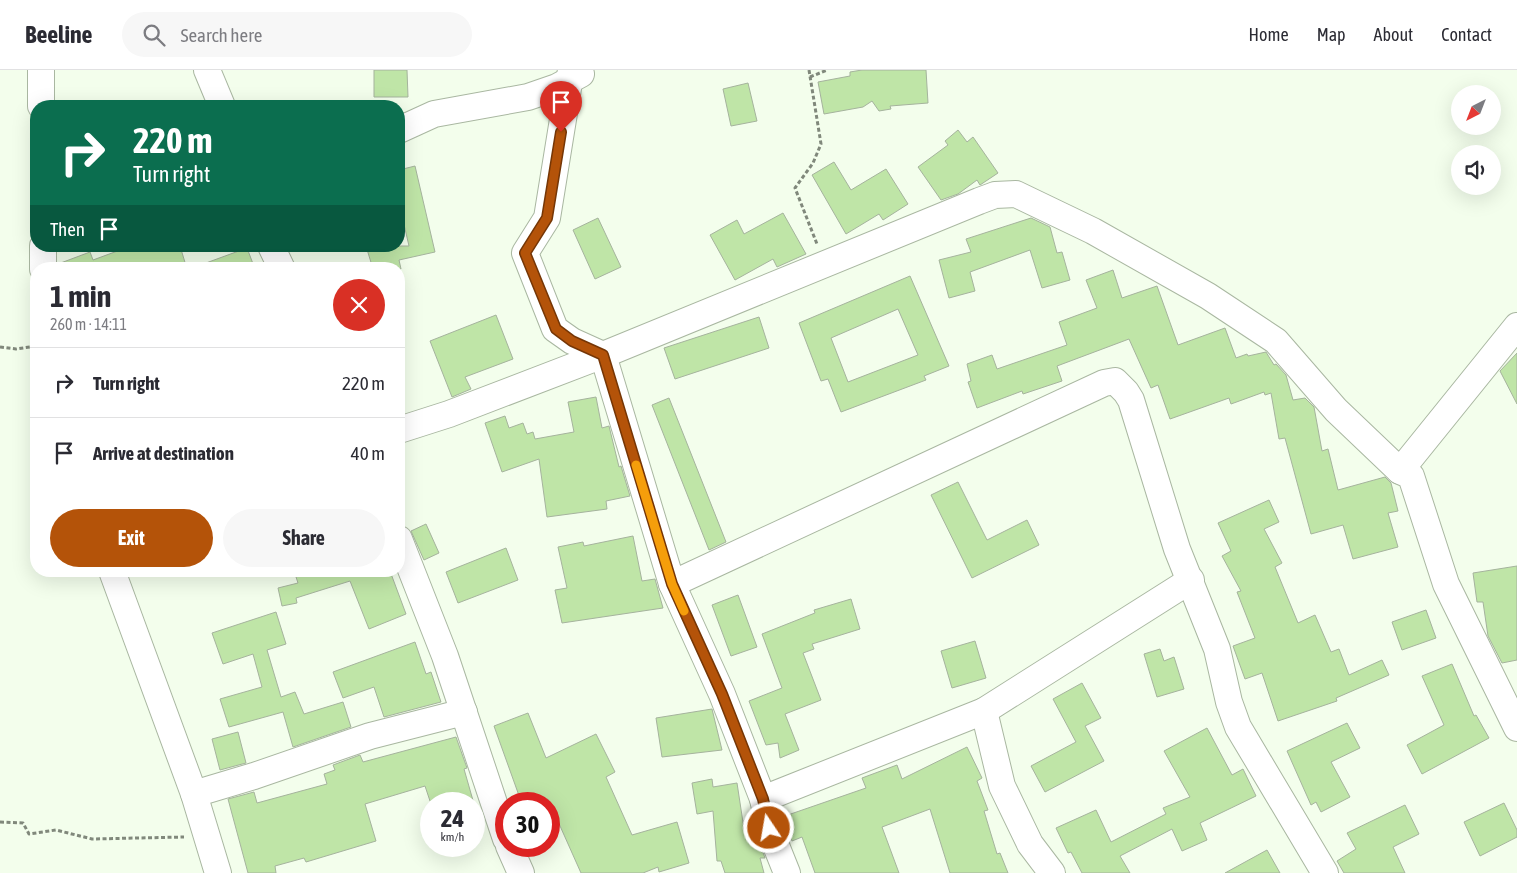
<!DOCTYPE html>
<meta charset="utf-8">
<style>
body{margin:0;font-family:"Asap Condensed",sans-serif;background:#f7f7f7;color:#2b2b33;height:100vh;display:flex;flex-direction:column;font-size:19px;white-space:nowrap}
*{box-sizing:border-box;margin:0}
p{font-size:16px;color:#7c7c81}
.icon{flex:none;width:28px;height:28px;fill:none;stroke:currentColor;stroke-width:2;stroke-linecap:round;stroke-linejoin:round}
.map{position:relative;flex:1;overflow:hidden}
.side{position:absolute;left:30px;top:192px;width:375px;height:315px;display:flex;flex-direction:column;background:#fff;border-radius:20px;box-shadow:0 5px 20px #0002}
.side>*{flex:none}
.banner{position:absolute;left:30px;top:30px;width:375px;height:152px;border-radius:20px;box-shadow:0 5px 20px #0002;background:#0b6e4f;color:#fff;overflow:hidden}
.needle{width:32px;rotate:222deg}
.tools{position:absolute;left:1451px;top:15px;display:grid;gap:10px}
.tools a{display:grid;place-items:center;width:50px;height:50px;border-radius:50%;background:#fff;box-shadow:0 5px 20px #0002;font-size:25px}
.speed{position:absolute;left:420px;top:722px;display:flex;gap:10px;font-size:25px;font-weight:700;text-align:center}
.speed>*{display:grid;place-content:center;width:65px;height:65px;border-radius:50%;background:#fff;box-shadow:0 5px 20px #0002;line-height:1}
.speed small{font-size:12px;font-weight:400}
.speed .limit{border:8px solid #d22;background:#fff;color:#111}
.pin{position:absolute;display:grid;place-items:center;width:42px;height:42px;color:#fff;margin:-51px -21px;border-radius:50% 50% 50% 0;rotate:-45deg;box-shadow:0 0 5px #0007}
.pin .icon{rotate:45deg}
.me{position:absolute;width:55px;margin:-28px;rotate:348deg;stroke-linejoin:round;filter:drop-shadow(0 0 4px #0008)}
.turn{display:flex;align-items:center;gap:18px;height:105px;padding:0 20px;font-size:22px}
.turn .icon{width:65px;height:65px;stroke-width:2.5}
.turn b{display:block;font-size:35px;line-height:42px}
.then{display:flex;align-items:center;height:48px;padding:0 20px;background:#0003;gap:10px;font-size:19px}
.round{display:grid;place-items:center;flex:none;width:52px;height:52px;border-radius:26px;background:#f7f7f7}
.overview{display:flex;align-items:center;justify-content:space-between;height:85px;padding:0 20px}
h1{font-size:30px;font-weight:700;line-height:38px}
.button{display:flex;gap:10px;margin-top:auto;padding:10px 20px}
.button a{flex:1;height:58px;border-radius:30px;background:#b45309;color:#fff;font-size:20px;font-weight:700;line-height:58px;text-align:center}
.button a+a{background:#f7f7f7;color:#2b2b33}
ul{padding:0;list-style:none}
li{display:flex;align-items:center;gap:15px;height:70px;padding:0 20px;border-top:1px solid #e1e1e2}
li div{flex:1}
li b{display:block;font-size:19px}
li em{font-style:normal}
header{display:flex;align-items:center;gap:30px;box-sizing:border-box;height:70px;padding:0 25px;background:#fff;border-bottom:1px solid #e1e1e2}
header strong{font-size:24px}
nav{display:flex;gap:28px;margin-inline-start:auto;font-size:18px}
.search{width:350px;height:45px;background:#f7f7f7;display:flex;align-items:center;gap:12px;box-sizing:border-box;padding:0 18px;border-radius:28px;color:#7c7c81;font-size:19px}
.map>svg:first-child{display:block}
.building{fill:#bfe5a7;stroke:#a5b39d;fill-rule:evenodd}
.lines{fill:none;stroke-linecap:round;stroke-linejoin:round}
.minor-casing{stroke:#a9b7a1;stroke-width:28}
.path{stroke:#80887b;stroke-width:3;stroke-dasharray:4 2.5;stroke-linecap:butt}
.minor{stroke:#fff;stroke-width:26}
.route-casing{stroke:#753606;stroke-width:12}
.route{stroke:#b45309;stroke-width:9}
.slow{stroke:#f59e0b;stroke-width:9}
</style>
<header>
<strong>Beeline</strong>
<div class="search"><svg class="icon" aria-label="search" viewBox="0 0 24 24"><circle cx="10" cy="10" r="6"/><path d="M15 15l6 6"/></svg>Search here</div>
<nav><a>Home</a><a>Map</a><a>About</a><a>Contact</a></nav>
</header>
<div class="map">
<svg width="1517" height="803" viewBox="0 0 1517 803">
<rect width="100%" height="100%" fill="#f3feec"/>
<!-- building -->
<g class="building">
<path d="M374,0h33l1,27h-34z"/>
<path d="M862,0h64l2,33 -38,3 1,3 -12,2 -7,-10 -9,6 -39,7 -6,-32 32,-6v-4z"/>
<path d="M748,13l9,38 -26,5 -8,-37z"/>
<path d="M958,60l9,12 6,-5 25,36 -18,12 -3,-5 -19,14 -17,6 -23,-33 30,-22 -3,-4z"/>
<path d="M834,92l17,28 35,-21 22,35 -25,16 -4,-6 -33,20 -34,-59z"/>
<path d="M415,96l20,86 -36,8 2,9h-28l-7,-23h43l-10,-43v-33z"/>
<path d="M783,143l23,41 -29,13 -4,-8 -38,21 -25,-45 27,-15 7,14z"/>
<path d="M598,148l23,49 -26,12 -22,-49z"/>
<path d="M1031,148l19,9 7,26 5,-1 8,28 -28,8 -12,-38 -60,22 5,19 -26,7 -10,-38 32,-8 -5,-13z"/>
<path d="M131,176h49l7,23h-129v-5l32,-12 3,8z"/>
<path d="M247,178l8,21h-60v-2z"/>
<path d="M1113,200l9,28 35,-12 21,59 47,-17 11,30 11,-4 1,2 18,-4 8,13 2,-1 10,11 7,25 12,-2 9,9 8,44 6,-2 10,41 47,-13 6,6 7,28 -10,2 10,34 -45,12 -10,-34 -32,9 -26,-96 -6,1 -8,-46 -6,2 -1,-3 -33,12 -2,-6 -59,21 -12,-34 -7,3 -22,-49 -72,27 5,15 -39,13 -1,-3 -45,17 -9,-26 3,-1 -4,-17 25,-9 5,14 70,-24 -8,-23 38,-14 -11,-28z"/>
<path d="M910,206l39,90 -25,10 2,4 -85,32 -13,-33 -7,2 -22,-58zM898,239l20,46 -70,27 -17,-44z"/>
<path d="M496,245l17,44 -48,18 6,12 -19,8 -22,-56z"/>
<path d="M759,247l10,31 -94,31 -11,-31z"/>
<path d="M1517,283v51l-17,-33z"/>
<path d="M596,327l6,31 7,-2 10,41 2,-1 9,30 -24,5 1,8 -60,8 -8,-58 -37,13 -17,-49 20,-7 4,12 14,-5 4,11 6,-2 2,7 39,-7 -6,-30z"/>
<path d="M669,328l57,144 -17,8 -57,-145z"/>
<path d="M958,412l29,58 40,-20 12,25 -67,33 -41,-83z"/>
<path d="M1269,430l10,22 -15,7 18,34 -7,4 23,56 17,-8 16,37 8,-3 10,26 33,-15 7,15 -53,23 1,3 -59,20 -16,-48 -17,6 -12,-33 22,-8 -18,-46 4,-1 -19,-35 9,-5 -13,-28z"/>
<path d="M426,454l13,29 -15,7 -13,-29z"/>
<path d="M633,466l9,45 13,-2 8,29 -101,15 -7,-33 12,-2 -9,-41 25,-5 1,4z"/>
<path d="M506,478l12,32 -60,23 -12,-31z"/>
<path d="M1517,496v94l-15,3 -14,-27 -5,-34h-6l-4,-29z"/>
<path d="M294,501h96l16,43 -37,15 -19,-48 -54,17 1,5 -15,3 -4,-18 20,-5z"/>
<path d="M738,525l19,52 -26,9 -19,-51z"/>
<path d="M851,529l9,30 -48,15 2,5 -11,4 18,47 -36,14 14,36 -19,8 -2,-15 -12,2 -17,-44 33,-13 -20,-54 53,-21 -1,-3z"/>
<path d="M1426,540l10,28 -34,12 -10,-28z"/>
<path d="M276,542l10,32 -19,6 14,47 14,-5 9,22 39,-12 8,25 -58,20 -10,-35 -54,15 -9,-28 42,-12 -9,-33 -30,10 -11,-31z"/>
<path d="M975,571l11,37 -34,10 -11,-37z"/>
<path d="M415,572l11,32 5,-2 10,30 -57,15 -10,-30 -31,11 -10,-26z"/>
<path d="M1160,579l4,12 10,-4 10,32 -27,8 -13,-43z"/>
<path d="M1452,594l22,52 2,-1 13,23 -67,36 -15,-29 37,-20 -22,-49z"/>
<path d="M1082,613l19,35 -16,8 19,35 -59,31 -14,-26 45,-24 -23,-43z"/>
<path d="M712,639l10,41 -60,7 -6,-39z"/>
<path d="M528,643l18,45 50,-24 19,38 -9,5 26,58 45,-13 12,41 -30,9 -1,-5 -15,6h-62l-33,-74 -14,5h-12l-28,-78z"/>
<path d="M1347,653l13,25 -29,14 19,35 -29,15 -5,-10 -5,3 -24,-54z"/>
<path d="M1207,658l25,47 11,-6 13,27 -56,27 7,17 -25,11 -10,-22 -52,27 10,17h-48l-11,-21 -3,1 -12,-25 40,-18 15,32 55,-28 -3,-6 27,-11 -26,-46z"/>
<path d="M238,662l8,31 -26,7 -8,-31z"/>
<path d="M456,667l11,31 -3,1 10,35h-43l-6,-18 -60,18 11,37 -70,21 -2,-4 -29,8 1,7h-28l-20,-74 26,-7 3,11 70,-19 -3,-10 11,-4 -2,-5 27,-10 3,7z"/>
<path d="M967,677l15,31 -5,3 11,29 -4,1 13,43 3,-1 8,20h-58l-20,-64 -48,18 17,46h-84l-13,-36 -10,4 -10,-24 84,-29 -4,-10 35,-13 5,14z"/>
<path d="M712,709l1,8 24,-4 7,46 10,-1 11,30h-5l4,15h-39l-4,-12h-4l-4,-50 -16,3 -5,-31z"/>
<path d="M1504,733l13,27v7l-37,19 -16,-34z"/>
<path d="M1405,735l14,29 -26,13 12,26h-61l-7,-12 19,-12 -9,-16z"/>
<path d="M1267,780l13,23h-55z"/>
</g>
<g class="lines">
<!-- minor casing -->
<g class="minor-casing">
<g id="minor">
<path d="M41,0v36"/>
<path d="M207,0l15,36"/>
<path d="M571,0l-24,148 -22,35 30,76 17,12 31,14 69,229 50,110 41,105 6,29 18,45"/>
<path d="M399,60l35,-16 94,-17 29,-10 24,-13"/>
<path d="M43,176v23"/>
<path d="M271,176l11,23"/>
<path d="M399,360l50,-16 154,-59 376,-154 16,-6 21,-1 77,37 115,65 68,45 60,69 64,61 11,5 35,108 71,144"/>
<path d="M1400,401l117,-145"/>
<path d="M399,469l46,117 61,183"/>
<path d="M112,501l82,223 24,79"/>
<path d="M672,514l432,-201 11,-2 11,11 5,8 46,149 40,100 12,53 9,25 87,146"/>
<path d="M194,724l60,-18 116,-40 94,-24"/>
<path d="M763,729l221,-88"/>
<path d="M509,776l12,27"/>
<path d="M1052,803l-22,-29 -28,-58 -18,-75 207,-131"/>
</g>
</g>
<!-- path -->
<g class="path">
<path d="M809,0l12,74 -8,19 -18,25 22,56"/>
<path d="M810,7l17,-7"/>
<path d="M0,277l16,2 20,-3"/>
<path d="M0,752l23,1 6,11 27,-4 36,9 92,-2"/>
</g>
<!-- minor -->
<use href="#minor" class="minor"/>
</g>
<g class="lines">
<!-- route casing -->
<g class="route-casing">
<path id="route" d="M561,62l-14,86 -22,35 31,76 16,12 31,14 69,229 50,110 41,105 6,29"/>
</g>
<!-- route -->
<use href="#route" class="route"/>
<!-- slow -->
<path class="slow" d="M636,395l36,119 12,27"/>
</g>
</svg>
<div class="tools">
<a><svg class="needle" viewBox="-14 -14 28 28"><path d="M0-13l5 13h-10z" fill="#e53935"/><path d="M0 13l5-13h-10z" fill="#7c7c81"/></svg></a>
<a><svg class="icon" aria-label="sound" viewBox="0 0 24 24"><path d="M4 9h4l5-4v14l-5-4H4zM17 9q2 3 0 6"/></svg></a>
</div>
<div class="speed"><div>24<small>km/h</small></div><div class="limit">30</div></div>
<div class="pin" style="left:561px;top:62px;background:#d93025"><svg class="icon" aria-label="arrive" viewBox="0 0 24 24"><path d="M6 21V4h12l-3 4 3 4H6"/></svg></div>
<svg class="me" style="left:769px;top:758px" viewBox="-20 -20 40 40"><circle r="17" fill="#b45309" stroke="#fff" stroke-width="3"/><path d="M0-11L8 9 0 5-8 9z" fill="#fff"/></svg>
<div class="banner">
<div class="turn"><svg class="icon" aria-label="right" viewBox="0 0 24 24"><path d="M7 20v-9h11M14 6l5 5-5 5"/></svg><div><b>220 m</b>Turn right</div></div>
<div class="then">Then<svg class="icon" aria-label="arrive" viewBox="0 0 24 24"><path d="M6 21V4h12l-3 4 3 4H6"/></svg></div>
</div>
<section class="side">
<div class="overview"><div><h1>1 min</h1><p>260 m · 14:11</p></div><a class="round" style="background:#d93025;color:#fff"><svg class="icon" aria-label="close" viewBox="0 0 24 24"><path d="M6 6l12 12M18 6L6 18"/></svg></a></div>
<ul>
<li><svg class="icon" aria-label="right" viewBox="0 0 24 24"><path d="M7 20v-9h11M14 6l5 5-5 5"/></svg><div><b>Turn right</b></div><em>220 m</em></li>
<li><svg class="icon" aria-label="arrive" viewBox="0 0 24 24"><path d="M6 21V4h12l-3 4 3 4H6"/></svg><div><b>Arrive at destination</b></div><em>40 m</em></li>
</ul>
<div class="button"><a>Exit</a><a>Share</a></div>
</section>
</div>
